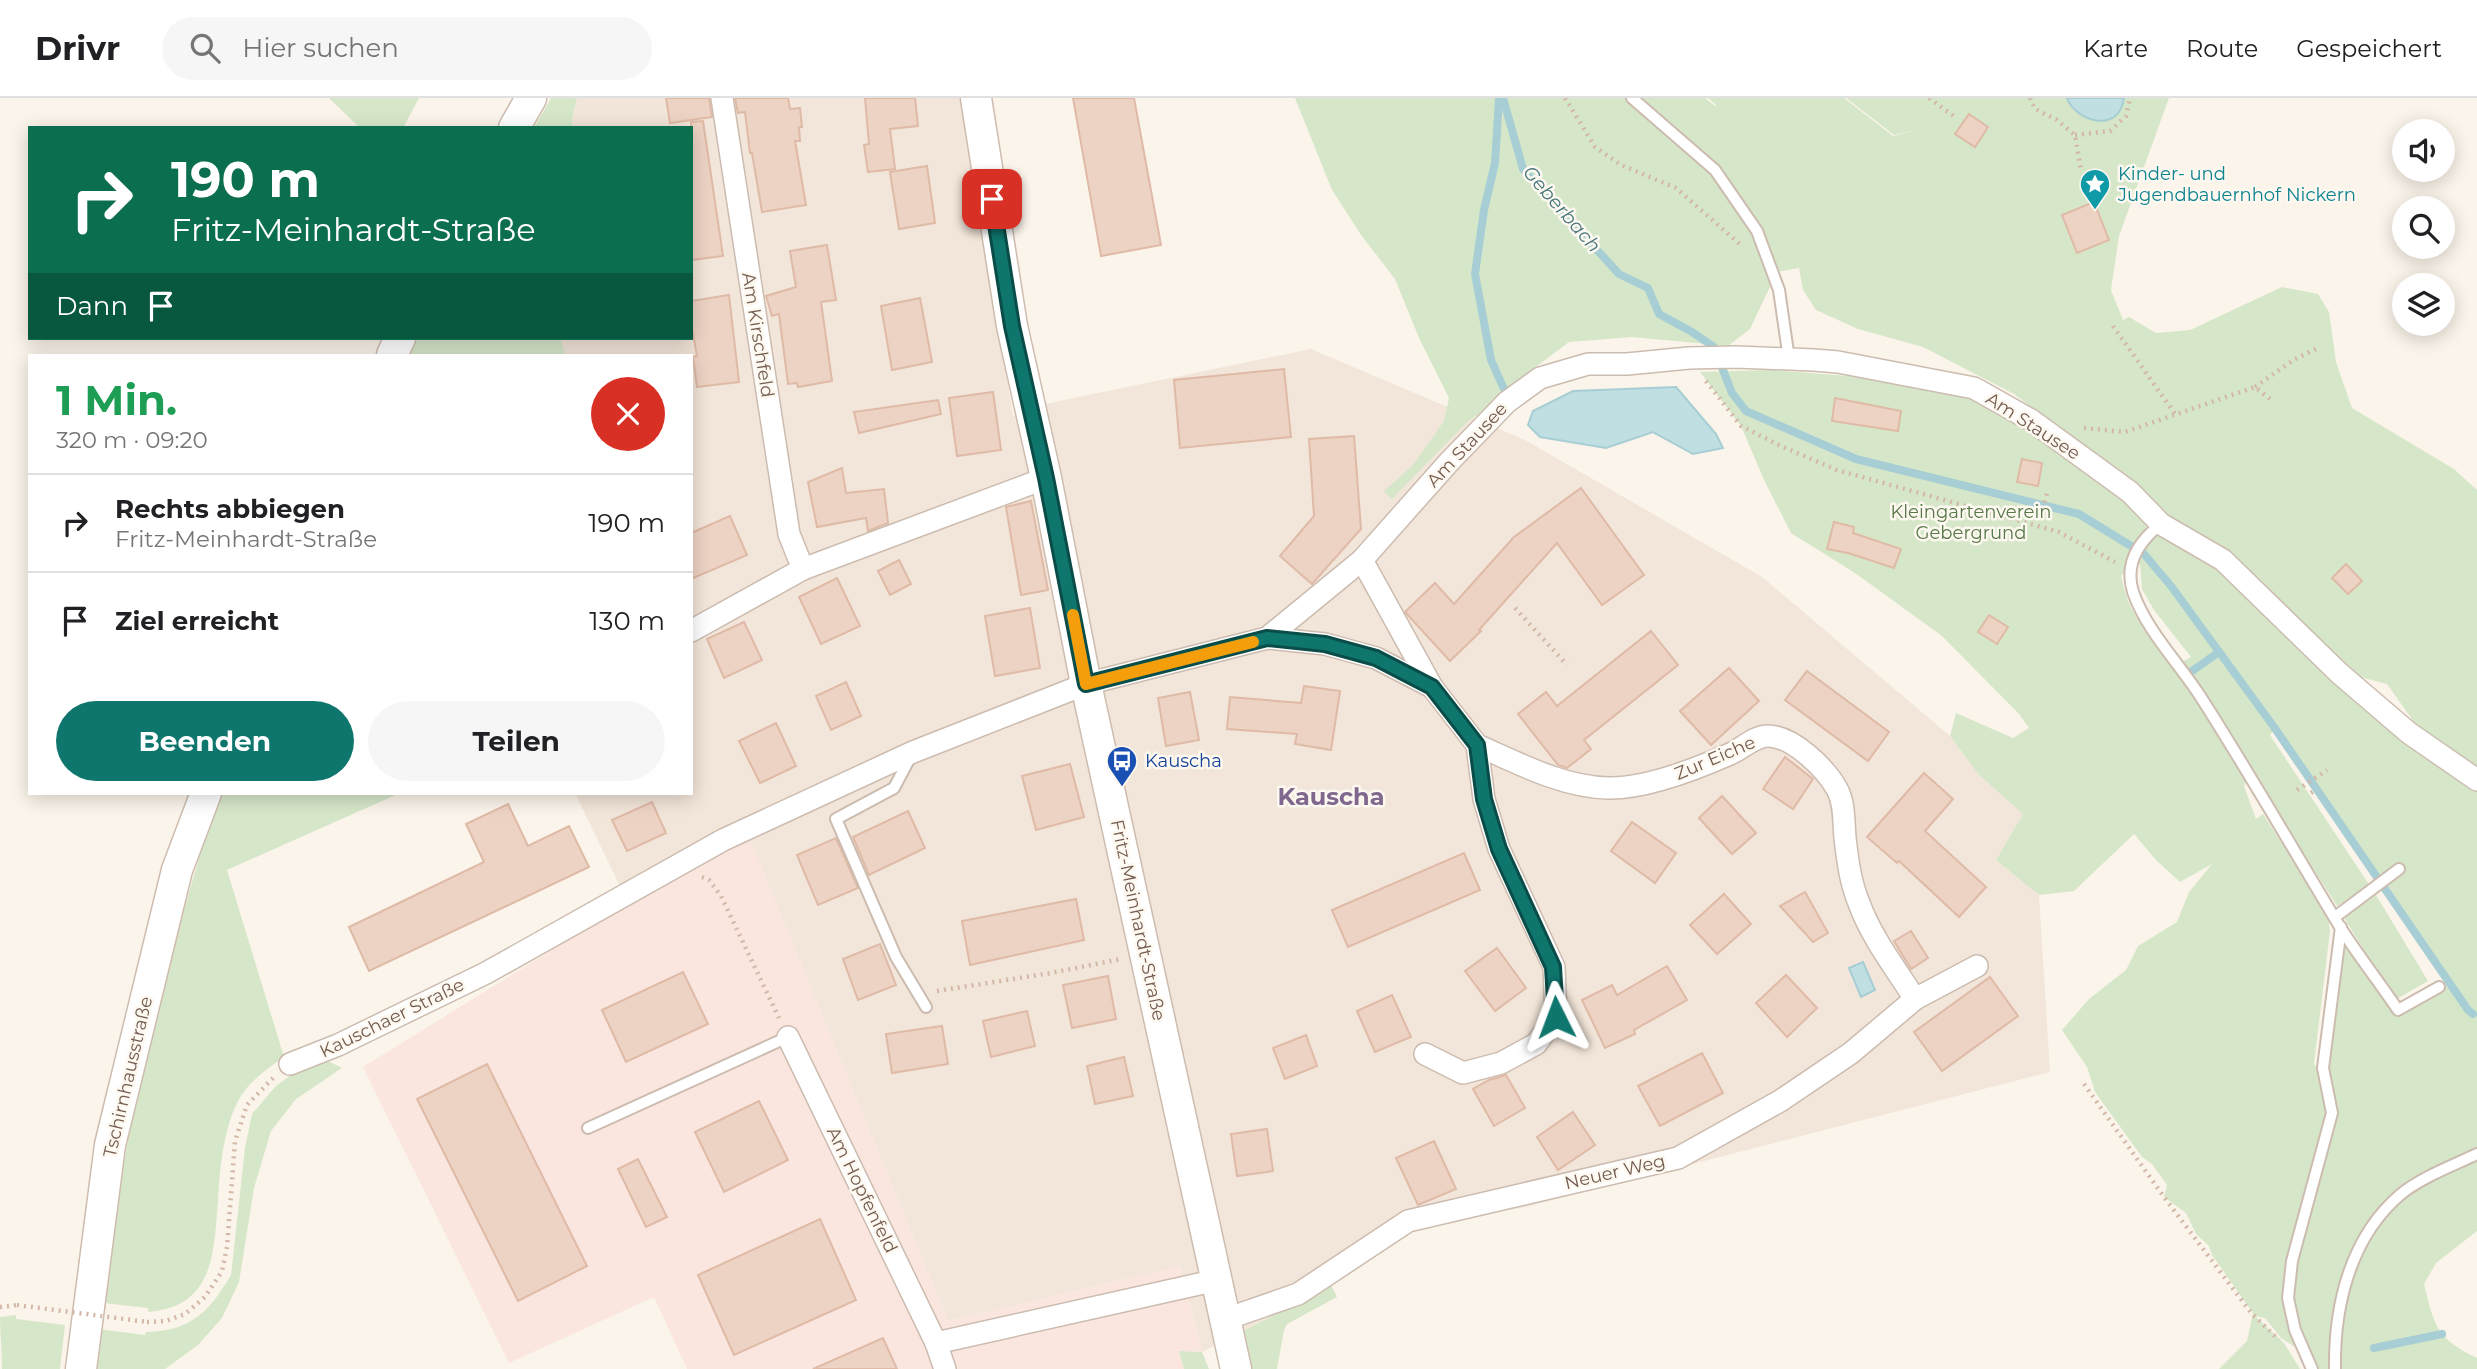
<!DOCTYPE html>
<html lang="de">
<meta charset="utf-8">
<style>
body{margin:0;font-family:Montserrat,sans-serif;background:#f6f6f6;color:#202124;height:100vh;display:flex;flex-direction:column;font-size:26px;white-space:nowrap}
*{box-sizing:border-box;margin:0}
p{font-size:23px;color:#757577}
.icon{flex:none;width:38px;height:38px;fill:none;stroke:currentColor;stroke-width:2;stroke-linecap:round;stroke-linejoin:round}
.map{position:relative;flex:1;overflow:hidden}
.drawer{position:absolute;left:28px;top:256px;width:665px;height:441px;display:flex;flex-direction:column;background:#fff;border-radius:0px;box-shadow:0 4px 18px #0003}
.drawer>*{flex:none}
.hud{position:absolute;left:28px;top:28px;width:665px;height:214px;border-radius:0px;box-shadow:0 4px 18px #0003;background:#0b6e4f;color:#fff;overflow:hidden}
.tools{position:absolute;left:2392px;top:21px;display:grid;gap:14px}
.tools a{display:grid;place-items:center;width:63px;height:63px;border-radius:50%;background:#fff;box-shadow:0 4px 18px #0003;font-size:35px}
.pin{position:absolute;display:grid;place-items:center;width:60px;height:60px;color:#fff;margin:-30px;border-radius:14px;box-shadow:0 4px 10px #0006}
.me{position:absolute;width:77px;margin:-38px;rotate:357deg;stroke-linejoin:round;filter:drop-shadow(0 0 5px #0008)}
.turn{display:flex;align-items:center;gap:24px;height:147px;padding:0 28px;font-size:32px}
.turn .icon{width:91px;height:91px;stroke-width:2.5}
.turn b{display:block;font-size:49px;line-height:60px}
.then{display:flex;align-items:center;height:66px;padding:0 28px;background:#0003;gap:14px;font-size:26px}
.round{display:grid;place-items:center;flex:none;width:74px;height:74px;border-radius:37px;background:#f6f6f6}
.overview{display:flex;align-items:center;justify-content:space-between;height:119px;padding:0 28px}
h1{font-size:42px;font-weight:700;line-height:52px;color:#1e9e55}
.button{display:flex;gap:14px;margin-top:auto;padding:14px 28px}
.button a{flex:1;height:80px;border-radius:42px;background:#0f766e;color:#fff;font-size:28px;font-weight:700;line-height:80px;text-align:center}
.button a+a{background:#f6f6f6;color:#202124}
ul{padding:0;list-style:none}
li{display:flex;align-items:center;gap:21px;height:98px;padding:0 28px;border-top:2px solid #e0e0e0}
li div{flex:1}
li b{display:block;font-size:26px}
li em{font-style:normal}
header{display:flex;align-items:center;gap:42px;box-sizing:border-box;height:98px;padding:0 35px;background:#fff;border-bottom:2px solid #e0e0e0}
header strong{font-size:33px}
nav{display:flex;gap:38px;margin-inline-start:auto;font-size:24px}
.search{width:490px;height:63px;background:#f6f6f6;display:flex;align-items:center;gap:18px;box-sizing:border-box;padding:0 24px;border-radius:38px;color:#757577;font-size:26px}
.map>svg:first-child{display:block}
.residential{fill:#f2e5d9}
.commercial{fill:#fae6df}
.green{fill:#d6e7c9;fill-rule:evenodd}
.water{fill:#c0dfe3;stroke:#a7ced4;stroke-width:2}
.lines{fill:none;stroke-linecap:round;stroke-linejoin:round}
.stream{stroke:#a7ced4;stroke-width:8}
.building{fill:#edd3c4;stroke:#dfbaa6;stroke-width:2}
.lane-casing{stroke:#ccbcb0;stroke-width:14}
.street-casing{stroke:#ccbcb0;stroke-width:24}
.secondary-casing{stroke:#cebcae;stroke-width:33}
.path{stroke:#d3b7a7;stroke-width:4.5;stroke-dasharray:2 5;stroke-linecap:butt}
.lane{stroke:#fff;stroke-width:10}
.street{stroke:#fff;stroke-width:21}
.secondary{stroke:#fff;stroke-width:30}
.path-bridge{stroke:#d3b7a7;stroke-width:4.5;stroke-dasharray:2 5;stroke-linecap:butt}
.route-casing{stroke:#0a4d48;stroke-width:18}
.route{stroke:#0f766e;stroke-width:12}
.slow{stroke:#f59e0b;stroke-width:12}
.labels{text-anchor:middle;dominant-baseline:central;stroke-width:5;stroke-linejoin:round;paint-order:stroke}
.culture-label{font-size:18px;fill:#0d838f;stroke:#fdf8f0;text-anchor:start}
.street-label{font-size:18px;fill:#735b4f;stroke:#fdf8f0}
.park-label{font-size:18px;fill:#577848;stroke:#fdf8f0}
.transit-label{font-size:18px;fill:#164399;stroke:#fdf8f0;text-anchor:start}
.water-label{font-size:19px;font-style:italic;fill:#47767d;stroke:#fdf8f0}
.district-label{font-size:24px;font-weight:bold;fill:#80678e;stroke:#fdf8f0}
</style>
<header>
<strong>Drivr</strong>
<div class="search"><svg class="icon" aria-label="search" viewBox="0 0 24 24"><circle cx="10" cy="10" r="6"/><path d="M15 15l6 6"/></svg>Hier suchen</div>
<nav><a>Karte</a><a>Route</a><a>Gespeichert</a></nav>
</header>
<div class="map">
<svg width="2477" height="1271" viewBox="0 0 2477 1271">
<rect width="100%" height="100%" fill="#fbf4ea"/>
<!-- residential -->
<path class="residential" d="M577,0h384l52,318 32,-12 266,-55 214,91 237,137 188,159 29,39 44,39 -27,46 43,35 11,177 -529,136 -110,19 -103,71 -106,54 -22,-86 -232,55 -198,-481 -111,56 -20,-12 -44,-91h116v-438h-126l-4,-17h130v-210h-118l-1,-9z"/>
<!-- commercial -->
<path class="commercial" d="M750,741l198,482 232,-55 22,86 -23,-1 5,18h-497l-33,-72 -145,66 -146,-296 276,-171z"/>
<!-- green -->
<g class="green">
<path d="M329,0h90l-16,30h-43z"/>
<path d="M551,0h26l-5,21 1,9h-39z"/>
<path d="M1295,0h410l10,8 1,-1 -8,-7h136l49,38 23,-6 -22,5 -48,-37h323l-50,138 -8,54 12,30 6,-3 27,16 34,-3 92,-43 36,7 11,18 7,50 16,46 102,61 23,21v278l-56,-36 -34,-48 -31,-8 -187,-157 -27,-29 -128,-96 -91,-47 -65,-18 -42,-19 -13,-20 -4,-22 -22,4 -27,57 -22,17 -96,-9 -63,5 -44,33 -32,30 -25,16 -76,78 -8,-8 29,-26 31,-44 5,-23 -30,-60 -24,-59 -34,-44 -29,-45z"/>
<path d="M417,240h144l4,17h-156z"/>
<path d="M1772,272l102,8 101,21 51,28 95,71 20,21 18,15 62,33 119,119 69,54 68,47v444l-41,32 -12,21c10,42 13,55 53,74v11h-165l-17,-39 -7,-32 4,-37 40,-148 -9,-45 18,-141 57,83 50,-28 -173,-254 -5,7 100,151 -33,20 -86,-134 -7,14 12,33 7,-5 65,101 2,16 -16,133 3,4 10,45 -36,139 -5,46 3,27 6,22 -14,-9 -16,-20 -10,-2 29,27 16,26h-81l28,-28 6,-28 -41,-58 -3,-9 -13,-12 -10,-21 -22,-16 3,-12 -15,-21 -10,-7 -47,-65 -8,-25 -25,-37 27,-31 37,-29 12,-24 39,-24 12,-30 23,-28 -32,18 -24,-22 -22,-26 -60,57 -35,4 -43,-35 27,-46 -44,-39 -29,-39 6,-23 57,25 16,-10 -10,-14 -77,-78 -87,-63 -64,-40 -27,-53 -23,-54 -41,-54zM2140,466l2,25 12,21 37,47 -19,10c-22,-29 -45,-55 -51,-92z"/>
<path d="M218,695h182l-173,77 57,187c-17,12 -36,25 -46,44 -15,30 -18,67 -20,99 -4,53 -4,107 -70,112v-4l-45,-5 10,-76 15,-87 49,-206z"/>
<path d="M2376,797l52,86 -33,19 -52,-84z"/>
<path d="M322,960l20,10 -46,31 -25,32 -17,57 -15,94 -17,36 -24,27 -33,24h-70l3,-40 47,6 1,-3c45,-1 63,-20 85,-57l14,-127 7,-34 24,-28 19,-14z"/>
<path d="M1330,1185l7,14 -50,27 -3,6 -7,39h-32l-2,-38 65,-33z"/>
<path d="M16,1217v4l49,6 -5,44h-58c0,-18 -2,-34 -2,-52z"/>
<path d="M1179,1253l23,1 7,17h-25z"/>
</g>
<!-- water -->
<g class="water">
<path d="M2067,0h57c-5,37 -49,23 -57,0z"/>
<path d="M1676,289l40,47 7,14 -30,6 -40,-22 -47,16 -66,-11 -12,-12 5,-14 40,-20z"/>
<path d="M1863,864l12,28 -14,7 -12,-29z"/>
</g>
<g class="lines">
<!-- stream -->
<g class="stream">
<path d="M1499,0l-4,65 -11,47 -9,64 16,86 12,27 6,7"/>
<path d="M1503,0l20,71 96,105 29,14 11,26 33,18 22,15 18,46 14,18 110,48 223,55 65,40 27,32 103,141 194,283 5,4"/>
<path d="M2185,578l34,-24"/>
<path d="M2374,1250l68,-14"/>
</g>
</g>
<!-- building -->
<g class="building">
<path d="M666,0h43l3,19 -42,6z"/>
<path d="M735,0h53l2,11 10,-1 2,19h-3l1,14h-5l11,64 -44,7 -10,-59h-2l-5,-41 -7,1z"/>
<path d="M865,0h50l3,28 -28,3 5,40 -27,3 -4,-27 5,-1z"/>
<path d="M1073,0h61l27,147 -60,11z"/>
<path d="M1969,16l19,13 -13,20 -20,-13z"/>
<path d="M703,23l20,135 -32,4v-138z"/>
<path d="M927,68l8,57 -36,6 -9,-57z"/>
<path d="M2094,104l15,38 -32,13 -15,-38z"/>
<path d="M827,147l9,55 -15,2 11,79 -34,6 -1,-4 -9,1 -9,-70 -7,2 -6,-20 30,-9 -6,-36z"/>
<path d="M729,197l10,87 -42,5 -4,-30 4,-1 -6,-33v-22z"/>
<path d="M920,200l12,64 -40,8 -11,-64z"/>
<path d="M1284,271l7,68 -111,11 -6,-68z"/>
<path d="M993,294l8,58 -44,6 -8,-58z"/>
<path d="M1835,300l66,13 -3,20 -66,-10z"/>
<path d="M938,302l3,14 -82,19 -5,-21z"/>
<path d="M1354,338l7,93 -49,55 -32,-28 34,-40 -5,-77z"/>
<path d="M2022,361l20,4 -4,23 -21,-4z"/>
<path d="M842,370l4,25 38,-4 4,34 -20,8 -2,-13 -49,9 -9,-45z"/>
<path d="M1581,390l63,87 -42,30 -45,-62 -78,87 2,1 -31,30 -45,-49 30,-29 19,21 60,-67z"/>
<path d="M1031,403l17,89 -27,5 -15,-88z"/>
<path d="M730,418l17,39 -56,24v-46z"/>
<path d="M1834,424l20,5 -1,6 48,16 -7,19 -46,-15 -21,-4z"/>
<path d="M899,462l12,24 -21,11 -12,-24z"/>
<path d="M2346,466l16,17 -14,13 -16,-16z"/>
<path d="M837,480l23,48 -39,18 -22,-47z"/>
<path d="M1030,510l10,60 -45,8 -10,-60z"/>
<path d="M1989,517l19,12 -11,17 -19,-12z"/>
<path d="M744,524l18,38 -38,18 -17,-39z"/>
<path d="M1651,533l27,34 -94,75 7,9 -24,19 -9,-3 -40,-51 28,-22 11,14z"/>
<path d="M1729,570l30,33 -48,44 -31,-34z"/>
<path d="M1807,573l82,61 -21,29 -83,-61z"/>
<path d="M846,584l15,34 -30,14 -15,-34z"/>
<path d="M1304,588l36,5 -9,59 -36,-6 2,-10 -70,-5 3,-32 71,6z"/>
<path d="M1190,594l9,48 -33,6 -8,-48z"/>
<path d="M776,625l20,43 -36,17 -21,-42z"/>
<path d="M1785,659l28,22 -20,30 -30,-20z"/>
<path d="M1070,666l14,53 -48,13 -14,-54z"/>
<path d="M1924,675l29,26 -28,32 61,56 -27,30 -60,-56 -2,2 -30,-26z"/>
<path d="M1722,698l34,37 -24,21 -33,-36z"/>
<path d="M652,704l14,31 -39,18 -15,-31z"/>
<path d="M508,706l20,42 41,-20 20,41 -220,104 -20,-44 135,-65 -18,-38z"/>
<path d="M908,713l17,37 -56,27 -16,-38z"/>
<path d="M1632,724l44,31 -21,30 -44,-32z"/>
<path d="M836,740l22,50 -40,17 -21,-50z"/>
<path d="M1464,755l16,37 -132,57 -16,-37z"/>
<path d="M1805,794l23,41 -15,9 -33,-36z"/>
<path d="M1724,796l27,30 -34,30 -27,-29z"/>
<path d="M1076,801l8,41 -114,25 -8,-44z"/>
<path d="M1911,833l17,27 -17,11 -17,-28z"/>
<path d="M880,846l16,41 -38,15 -15,-41z"/>
<path d="M1497,850l29,40 -31,23 -30,-40z"/>
<path d="M1667,868l20,34 -53,30 1,4 -30,14 -23,-48 30,-15 5,10z"/>
<path d="M683,874l25,52 -82,38 -24,-52z"/>
<path d="M1786,877l31,33 -30,29 -31,-34z"/>
<path d="M1108,878l8,43 -44,9 -9,-43z"/>
<path d="M1990,879l28,39 -76,55 -28,-39z"/>
<path d="M1392,897l19,42 -36,15 -18,-41z"/>
<path d="M1027,913l8,35 -44,11 -8,-36z"/>
<path d="M942,928l6,38 -56,9 -6,-39z"/>
<path d="M1306,937l11,31 -32,13 -12,-31z"/>
<path d="M1702,955l21,40 -63,33 -22,-40z"/>
<path d="M1124,959l9,39 -38,8 -8,-38z"/>
<path d="M487,966l100,202 -69,35 -101,-202z"/>
<path d="M1506,977l19,33 -31,18 -21,-37 16,-9z"/>
<path d="M759,1003l29,59 -64,32 -29,-60z"/>
<path d="M1573,1014l22,33 -37,25 -21,-33z"/>
<path d="M1267,1031l6,42 -36,5 -6,-42z"/>
<path d="M1434,1043l22,48 -38,16 -22,-47z"/>
<path d="M638,1061l29,58 -21,10 -28,-58z"/>
<path d="M820,1121l36,81 -122,55 -36,-80z"/>
<path d="M883,1240l14,31h-84z"/>
</g>
<g class="lines">
<!-- lane casing -->
<g class="lane-casing">
<g id="lane">
<path d="M1632,0l83,72 42,61 22,59 10,69"/>
<path d="M2161,426c-22,17 -37,39 -28,68 14,40 47,72 69,107 48,75 92,152 138,228 18,28 39,55 58,83l41,-23"/>
<path d="M912,656l-18,34 -58,31 60,138 30,50"/>
<path d="M2335,819l64,-48"/>
<path d="M588,1030l200,-91"/>
<path d="M2312,1271l-17,-39 -7,-32 4,-37 40,-148 -9,-45 18,-141"/>
<path d="M2335,1271c-1,-63 15,-132 66,-175 21,-17 51,-28 76,-40"/>
</g>
</g>
<!-- street casing -->
<g class="street-casing">
<g id="street">
<path d="M722,0l67,436 14,35"/>
<path d="M1362,462l70,127 45,58 7,54 15,50 55,118 2,50 -20,27 -35,19 -38,10 -38,-19"/>
<path d="M691,533l112,-62 243,-91"/>
<path d="M1267,540l58,6 51,14 56,29"/>
<path d="M1477,647c41,18 85,42 131,43 36,1 88,-19 122,-34 12,-5 24,-18 38,-18 25,0 58,33 69,53 9,16 6,40 9,57 2,18 6,41 13,57 12,34 37,66 56,96"/>
<path d="M788,939l148,306 281,-63"/>
<path d="M290,966l48,-19 148,-72 237,-133 190,-88 173,-68 181,-46 95,-78 87,-98 58,-60 33,-24 48,-14h39l62,-6 47,-1 78,3 24,2 136,26 57,32 99,72 31,32 62,36 116,113 70,60 68,47"/>
<path d="M1226,1221l72,-25 110,-73 270,-63 102,-57 71,-48 64,-54 62,-33"/>
<path d="M936,1245l9,26"/>
</g>
</g>
<!-- secondary casing -->
<g class="secondary-casing">
<g id="secondary">
<path d="M976,0l36,228 34,152 40,206 150,685"/>
<path d="M514,30l17,-30"/>
<path d="M392,257l8,-17"/>
<path d="M81,1271l29,-224 67,-275 29,-77"/>
</g>
</g>
<!-- path -->
<g class="path">
<path d="M1565,0l30,49 26,18 55,23 66,58"/>
<path d="M1929,0l26,19"/>
<path d="M2030,0l5,11 22,11 18,15 6,36"/>
<path d="M2075,37l35,-4 16,-15 4,-18"/>
<path d="M2113,228l62,88"/>
<path d="M1706,283l35,45 42,21 54,23 222,62 56,30"/>
<path d="M2255,289l40,-28 21,-10"/>
<path d="M2084,330l41,4 130,-45 15,12"/>
<path d="M2041,418l6,-23"/>
<path d="M1515,510l52,57"/>
<path d="M2297,692l30,-20"/>
<path d="M2311,695l6,-4"/>
<path d="M702,779l7,3 12,16 58,122"/>
<path d="M937,893l114,-18 70,-14"/>
<path d="M2084,986l80,113 88,117 27,26"/>
<path d="M0,1209l17,-2"/>
<path d="M147,1224l19,-1 19,-7 20,-17 17,-26 5,-24 8,-106 12,-36 26,-27"/>
</g>
<!-- lane -->
<use href="#lane" class="lane"/>
<!-- street -->
<use href="#street" class="street"/>
<!-- secondary -->
<use href="#secondary" class="secondary"/>
<!-- path-bridge -->
<path class="path-bridge" d="M17,1207l130,17"/>
</g>
<g class="lines">
<!-- route casing -->
<g class="route-casing">
<path id="route" d="M992,101l20,127 34,152 40,206 181,-46 58,6 51,14 56,29 45,58 7,54 15,50 54,118 3,50"/>
</g>
<!-- route -->
<use href="#route" class="route"/>
<!-- slow -->
<path class="slow" d="M1073,517l13,69 167,-42"/>
</g>
<!-- icons -->
<defs>
<g id="sight-pin" transform="scale(1.575)"><path d="M0 17L-7.5 6A9.5 9.5 0 1 1 7.5 6Z" fill="#0f9aa8" stroke="#fdf8f0"/><path d="M0-6L1.8-2.2L6-1.7L2.9 1.2L3.7 5.4L0 3.3L-3.7 5.4L-2.9 1.2L-6-1.7L-1.8-2.2Z" fill="#fff"/></g>
<g id="bus-pin" transform="scale(1.575)"><path d="M0 17L-7.5 6A9.5 9.5 0 1 1 7.5 6Z" fill="#1a4fb4" stroke="#fdf8f0"/><path d="M-5-6H5V4H4V6H2V4H-2V6H-4V4H-5ZM-3.5-4V0h7V-4ZM-3.5 1.2v1.5H-2V1.2ZM2 1.2v1.5H3.5V1.2Z" fill="#fff"/></g>
</defs>
<g fill-rule="evenodd">
<use href="#sight-pin" x="2095" y="86"/>
<use href="#bus-pin" x="1122" y="663"/>
</g>
<g class="labels">
<!-- culture labels -->
<g class="culture-label">
<text x="2118" y="76">Kinder- und<tspan x="2118" dy="21">Jugendbauernhof Nickern</tspan></text>
</g>
<!-- street labels -->
<g class="street-label">
<text transform="translate(758 237) rotate(81)">Am Kirschfeld</text>
<text transform="translate(2033 328) rotate(33)">Am Stausee</text>
<text transform="translate(1467 347) rotate(-47)">Am Stausee</text>
<text transform="translate(1715 660) rotate(-23)">Zur Eiche</text>
<text transform="translate(1138 822) rotate(78)">Fritz-Meinhardt-Straße</text>
<text transform="translate(392 920) rotate(-26)">Kauschaer Straße</text>
<text transform="translate(128 979) rotate(-77)">Tschirnhausstraße</text>
<text transform="translate(1615 1074) rotate(-13)">Neuer Weg</text>
<text transform="translate(862 1092) rotate(64)">Am Hopfenfeld</text>
</g>
<!-- park labels -->
<g class="park-label">
<text x="1971" y="414">Kleingartenverein<tspan x="1971" dy="21">Gebergrund</tspan></text>
</g>
<!-- transit labels -->
<g class="transit-label">
<text x="1145" y="663">Kauscha</text>
</g>
<!-- water labels -->
<g class="water-label">
<text transform="translate(1562 111) rotate(49)">Geberbach</text>
</g>
<!-- district labels -->
<g class="district-label">
<text x="1331" y="698">Kauscha</text>
</g>
</g>
</svg>
<div class="tools">
<a><svg class="icon" aria-label="sound" viewBox="0 0 24 24"><path d="M4 9h4l5-4v14l-5-4H4zM17 9q2 3 0 6"/></svg></a>
<a><svg class="icon" aria-label="search" viewBox="0 0 24 24"><circle cx="10" cy="10" r="6"/><path d="M15 15l6 6"/></svg></a>
<a><svg class="icon" aria-label="layers" viewBox="0 0 24 24"><path d="M12 4l9 5-9 5-9-5zM3 14l9 5 9-5"/></svg></a>
</div>
<div class="pin" style="left:992px;top:101px;background:#d93025"><svg class="icon" aria-label="arrive" viewBox="0 0 24 24"><path d="M6 21V4h12l-3 4 3 4H6"/></svg></div>
<svg class="me" style="left:1556px;top:919px" viewBox="-20 -20 40 40"><path d="M0-17L14 15 0 8-14 15z" fill="#0f766e" stroke="#fff" stroke-width="4"/></svg>
<div class="hud">
<div class="turn"><svg class="icon" aria-label="right" viewBox="0 0 24 24"><path d="M7 20v-9h11M14 6l5 5-5 5"/></svg><div><b>190 m</b>Fritz-Meinhardt-Straße</div></div>
<div class="then">Dann<svg class="icon" aria-label="arrive" viewBox="0 0 24 24"><path d="M6 21V4h12l-3 4 3 4H6"/></svg></div>
</div>
<section class="drawer">
<div class="overview"><div><h1>1 Min.</h1><p>320 m · 09:20</p></div><a class="round" style="background:#d93025;color:#fff"><svg class="icon" aria-label="close" viewBox="0 0 24 24"><path d="M6 6l12 12M18 6L6 18"/></svg></a></div>
<ul>
<li><svg class="icon" aria-label="right" viewBox="0 0 24 24"><path d="M7 20v-9h11M14 6l5 5-5 5"/></svg><div><b>Rechts abbiegen</b><p>Fritz-Meinhardt-Straße</p></div><em>190 m</em></li>
<li><svg class="icon" aria-label="arrive" viewBox="0 0 24 24"><path d="M6 21V4h12l-3 4 3 4H6"/></svg><div><b>Ziel erreicht</b></div><em>130 m</em></li>
</ul>
<div class="button"><a>Beenden</a><a>Teilen</a></div>
</section>
</div>
